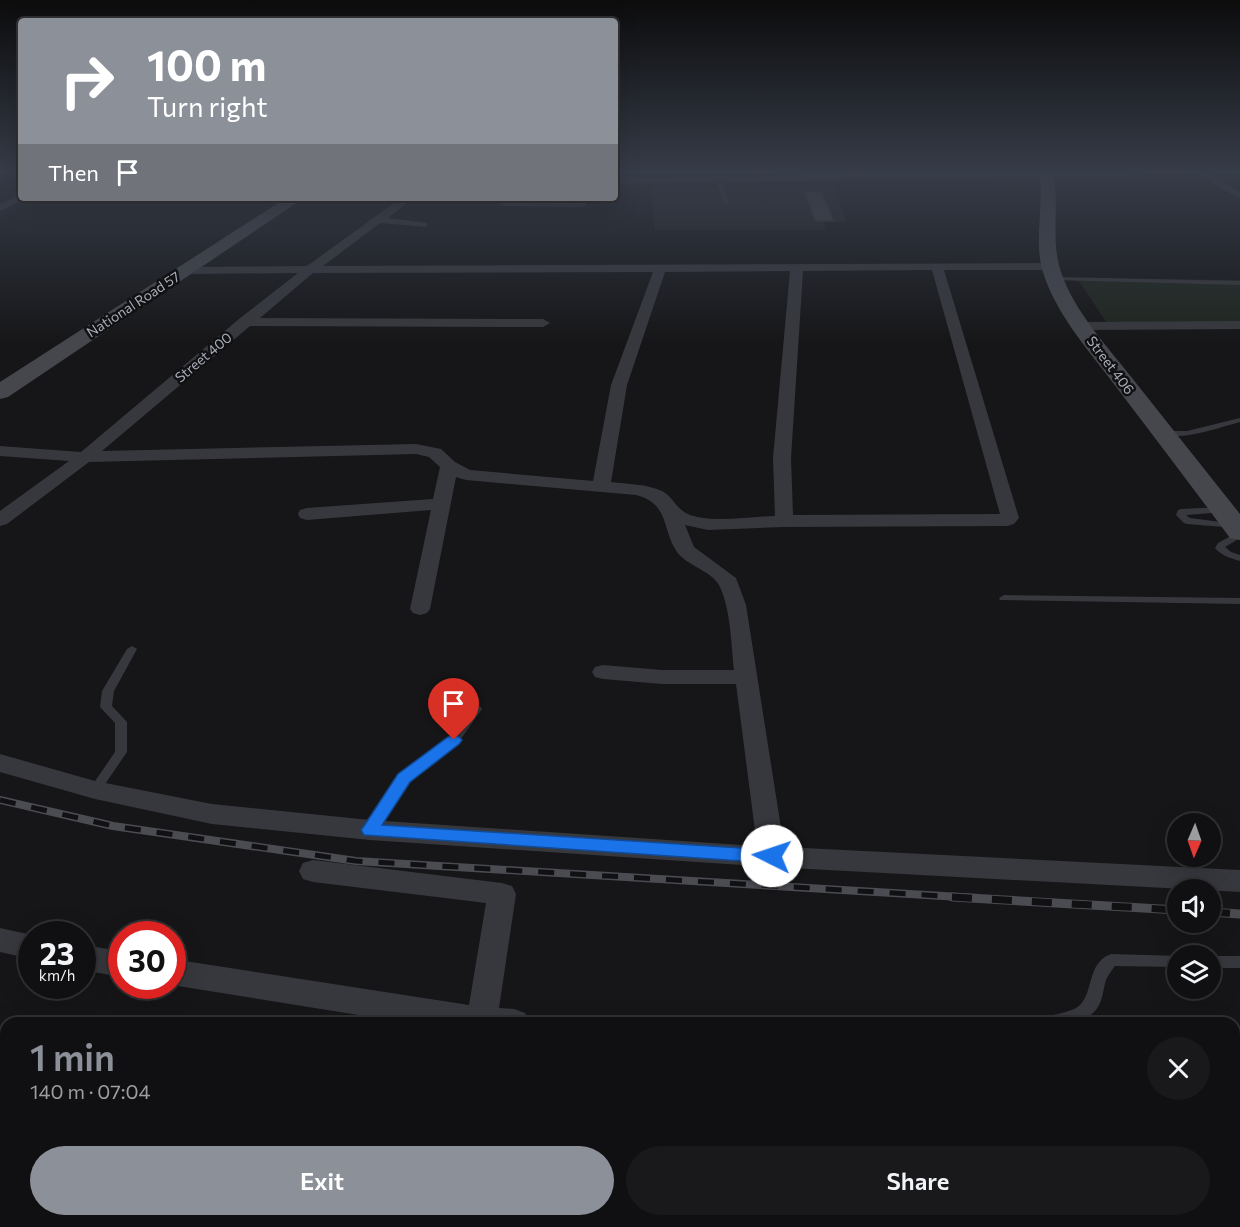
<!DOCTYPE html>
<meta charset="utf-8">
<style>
body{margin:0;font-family:Commissioner,sans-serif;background:#19191b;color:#f1f3f6;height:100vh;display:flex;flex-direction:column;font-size:22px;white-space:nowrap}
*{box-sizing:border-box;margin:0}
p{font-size:20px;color:#9c9d9f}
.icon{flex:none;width:33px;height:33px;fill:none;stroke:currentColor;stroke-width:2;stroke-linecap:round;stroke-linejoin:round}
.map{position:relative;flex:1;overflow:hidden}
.panel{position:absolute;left:0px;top:1017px;width:1240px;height:210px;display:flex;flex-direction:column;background:#101012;border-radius:18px 18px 0 0;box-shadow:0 6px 24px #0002,0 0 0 2px #303032}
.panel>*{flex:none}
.guide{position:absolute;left:18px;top:18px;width:600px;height:183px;border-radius:6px;box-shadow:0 6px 24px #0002,0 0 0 2px #303032;background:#8c9099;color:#fff;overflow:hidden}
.needle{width:39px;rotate:182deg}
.controls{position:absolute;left:1167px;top:813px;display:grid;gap:12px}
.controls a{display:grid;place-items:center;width:54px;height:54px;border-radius:50%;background:#101012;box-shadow:0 6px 24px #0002,0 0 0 2px #303032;font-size:30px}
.speed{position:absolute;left:18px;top:921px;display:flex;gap:12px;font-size:30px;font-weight:700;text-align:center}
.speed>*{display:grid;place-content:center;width:78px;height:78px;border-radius:50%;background:#101012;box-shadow:0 6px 24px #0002,0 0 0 2px #303032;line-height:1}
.speed small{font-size:15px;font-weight:400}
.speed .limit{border:9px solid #d22;background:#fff;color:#111}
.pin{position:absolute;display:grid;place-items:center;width:51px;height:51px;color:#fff;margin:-62px -26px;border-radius:50% 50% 50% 0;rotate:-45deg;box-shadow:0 0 6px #0007}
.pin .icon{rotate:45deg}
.me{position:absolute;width:66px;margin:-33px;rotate:274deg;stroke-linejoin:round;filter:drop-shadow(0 0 4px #0008)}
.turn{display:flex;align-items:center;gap:21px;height:126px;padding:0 30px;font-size:27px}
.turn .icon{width:78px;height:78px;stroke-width:2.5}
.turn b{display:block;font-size:42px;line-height:51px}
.then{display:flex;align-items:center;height:57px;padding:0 30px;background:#0003;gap:12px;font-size:22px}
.round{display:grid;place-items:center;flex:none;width:63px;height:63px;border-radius:32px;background:#19191b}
.headline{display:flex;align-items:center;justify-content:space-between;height:102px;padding:0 30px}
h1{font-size:36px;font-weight:600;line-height:45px;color:#8c9099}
.action{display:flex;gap:12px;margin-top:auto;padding:12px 30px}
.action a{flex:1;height:69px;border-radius:36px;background:#8c9099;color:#fff;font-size:24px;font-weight:600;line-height:69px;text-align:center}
.action a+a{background:#19191b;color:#f1f3f6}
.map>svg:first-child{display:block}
.built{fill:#222225}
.green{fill:#1e261f}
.building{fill:#404145;stroke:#303034;stroke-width:1.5}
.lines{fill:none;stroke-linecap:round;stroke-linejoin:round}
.lane{fill:#37383d;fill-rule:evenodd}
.street{fill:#37383d;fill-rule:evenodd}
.secondary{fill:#45474d;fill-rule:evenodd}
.rail-far1-casing{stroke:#4a4c52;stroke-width:8}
.rail-casing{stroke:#4a4c52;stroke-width:9}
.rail-far1{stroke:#111113;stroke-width:5;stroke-dasharray:16;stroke-linecap:butt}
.rail{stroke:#111113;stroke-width:7;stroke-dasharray:20;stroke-linecap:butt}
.route{fill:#1a73e8;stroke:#114b97;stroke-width:1.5}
.labels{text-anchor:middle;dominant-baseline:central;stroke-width:5;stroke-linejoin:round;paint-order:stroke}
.far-street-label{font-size:14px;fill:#a8adb8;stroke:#111113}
</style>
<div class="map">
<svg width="1240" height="1227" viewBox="0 0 1240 1227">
<rect width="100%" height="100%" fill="#161618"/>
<!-- built -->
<path class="built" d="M833,185l13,37h-23l3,8h-171l-4,-43z"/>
<!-- green -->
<path class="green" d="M1077,278l163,2v43h-133z"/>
<!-- building -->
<path class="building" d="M804,191l18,1 12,29h-19z"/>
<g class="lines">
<!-- lane -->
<g class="lane">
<path d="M719,179l3,2 7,24 -5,-1 -8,-23z"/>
<path d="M1056,277l184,4v4l-186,-5 -1,-1z"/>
<path d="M1240,418v4c-19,5 -64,21 -80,11l4,-2h23z"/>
<path d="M1222,507l3,1 2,2 -2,2 -39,3 4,3 46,6 2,2 -2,2 -49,-4 -3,-1 -8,-8 2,-5 3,-1z"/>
<path d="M1240,531v7l-15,9 6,5 9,3v6c-10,-3 -18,-5 -25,-13l3,-5z"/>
<path d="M1004,595l236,3v6l-240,-4 -1,-2z"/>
<path d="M132,646l5,3 -23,42 -2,15 15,16v30l-28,41 -4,2 -4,-2 -2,-3 26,-38v-29l-15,-16 2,-16 25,-42z"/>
<path d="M476,705l4,1 2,3 -24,34 -50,38 -33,53 -5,1 -5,-1 -2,-4 2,-4 35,-51 50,-38 22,-31z"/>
<path d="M1111,954l69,2h-2v11l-63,-1c-11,14 -9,15 -13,31 -7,29 -38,26 -61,26l2,-5c11,-4 24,-5 33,-10 19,-11 9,-45 35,-54z"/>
<rect x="1210" y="956" width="30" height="12"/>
<rect x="896" y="1221" width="18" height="6"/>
</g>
<!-- street -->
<g class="street">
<path d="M997,172h180l-5,3 -557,9v-6z"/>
<path d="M1194,172h12l34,20v7z"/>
<path d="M21,194v4l4,1 -25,12v-7z"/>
<path d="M401,198h12l-25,20 39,5v4l-47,-4 -57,43 731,-3 2,3 -6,4h-106l75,248 -5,6 -7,2 -223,1 -76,3 -23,-5 9,22 42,31 10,27 38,242 456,23v22l-468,-25 -402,-27 -158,-16 -117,-25 -95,-27v-18l95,27 117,23 158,16 387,26 -21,-162h-74l-59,-5 -8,-2 -3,-5 3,-5 8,-2 59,5h72c-3,-26 -3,-59 -14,-83 -7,-16 -33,-21 -43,-35 -16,-24 -7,-48 -41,-57l-170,-15 -10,-3 -26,132 -3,4 -7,2 -7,-2 -3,-4 21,-99 -124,10 -7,-2 -2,-4 2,-4 7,-2 126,-9 7,-32 -11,-10 -13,-3 -327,8 -82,62 -7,2v-15l69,-50 -69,-5v-10l81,6 158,-133 59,-46 -113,1 -4,-1 -2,-3 2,-3 126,-1zM932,270l68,244 -207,1 -2,-57 12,-187zM790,271l-17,187 2,58c-27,1 -60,7 -85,-1 -15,-6 -17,-19 -28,-24 -15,-7 -35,-7 -51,-9l16,-97 38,-113zM653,272l-42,113 -18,96 -123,-11 -15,-8 -14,-13 -25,-5 -314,7 148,-125 293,1 7,-4 -7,-4 -283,-1 53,-45z"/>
<path d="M504,201h78l5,3 -5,3 -82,-1 -1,-2z"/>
<path d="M1240,321v8l-158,1 -7,-4 7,-4z"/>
<path d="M313,860l189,23 10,3 4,8 -17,114 15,1 11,4 5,10h-122l-236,-38v-26l297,46 17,-102 -173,-21 -10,-3 -4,-8 4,-8z"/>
<path d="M0,928l32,7v24l-32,-7z"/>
<path d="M82,945l40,6v26l-40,-7z"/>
<path d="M436,1221h36l-1,6h-36z"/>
</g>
<!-- secondary -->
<g class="secondary">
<path d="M1039,172h14c7,33 -3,68 8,100 13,39 46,74 71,106 36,45 72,91 108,136v26l-10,-2c-37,-50 -75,-100 -113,-150 -26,-35 -61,-73 -74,-116 -10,-32 2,-67 -4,-100z"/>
<path d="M286,198h18l-296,199 -8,2v-17z"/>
</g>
<!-- rail-far1 casing -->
<g class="rail-far1-casing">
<path id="rail-far1" d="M0,800l113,26 243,35 621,37"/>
</g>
<!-- rail casing -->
<g class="rail-casing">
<g id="rail">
<path d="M952,897l226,13"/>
<path d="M1210,912l30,2"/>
</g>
</g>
<!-- rail-far1 -->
<use href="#rail-far1" class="rail-far1"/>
<!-- rail -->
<use href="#rail" class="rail"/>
</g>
<!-- sky -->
<linearGradient id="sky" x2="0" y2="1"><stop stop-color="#0c0c0d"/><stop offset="0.5" stop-color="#363c48"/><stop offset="1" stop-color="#363c48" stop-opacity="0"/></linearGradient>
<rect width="1240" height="344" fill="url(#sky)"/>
<!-- route -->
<path class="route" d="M454,735l5,2 3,3 -3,4 -49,38 -28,43 390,25 7,2 2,4 -2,5 -7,2 -408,-28 -3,-5 3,-4 34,-52 50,-37z"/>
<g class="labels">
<!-- far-street labels -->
<g class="far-street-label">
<text transform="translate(133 304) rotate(-33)">National Road 57</text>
<text transform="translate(203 357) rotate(-40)">Street 400</text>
<text transform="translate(1111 365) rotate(53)">Street 406</text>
</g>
</g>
</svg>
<div class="controls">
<a><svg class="needle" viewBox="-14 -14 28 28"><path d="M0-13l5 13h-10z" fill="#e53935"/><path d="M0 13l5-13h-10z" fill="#9c9d9f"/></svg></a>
<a><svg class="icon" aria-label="sound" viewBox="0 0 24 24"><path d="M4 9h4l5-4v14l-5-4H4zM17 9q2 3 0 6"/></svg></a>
<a><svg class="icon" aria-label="layers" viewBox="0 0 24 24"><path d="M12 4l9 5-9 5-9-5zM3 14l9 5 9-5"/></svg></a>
</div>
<div class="speed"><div>23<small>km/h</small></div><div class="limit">30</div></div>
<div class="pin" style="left:454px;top:740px;background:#d93025"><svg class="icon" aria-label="arrive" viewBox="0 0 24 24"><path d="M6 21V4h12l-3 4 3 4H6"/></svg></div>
<svg class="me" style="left:772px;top:856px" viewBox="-20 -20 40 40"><circle r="19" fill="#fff"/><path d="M0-13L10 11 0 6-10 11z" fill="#1a73e8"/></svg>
<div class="guide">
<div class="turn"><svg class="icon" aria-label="right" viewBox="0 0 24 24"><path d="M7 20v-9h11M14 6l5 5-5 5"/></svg><div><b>100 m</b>Turn right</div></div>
<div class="then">Then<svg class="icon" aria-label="arrive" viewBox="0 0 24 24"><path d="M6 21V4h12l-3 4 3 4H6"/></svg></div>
</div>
<section class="panel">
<div class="headline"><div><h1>1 min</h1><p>140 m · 07:04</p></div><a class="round"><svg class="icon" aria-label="close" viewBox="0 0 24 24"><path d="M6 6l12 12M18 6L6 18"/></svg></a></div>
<div class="action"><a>Exit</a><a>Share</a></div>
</section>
</div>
